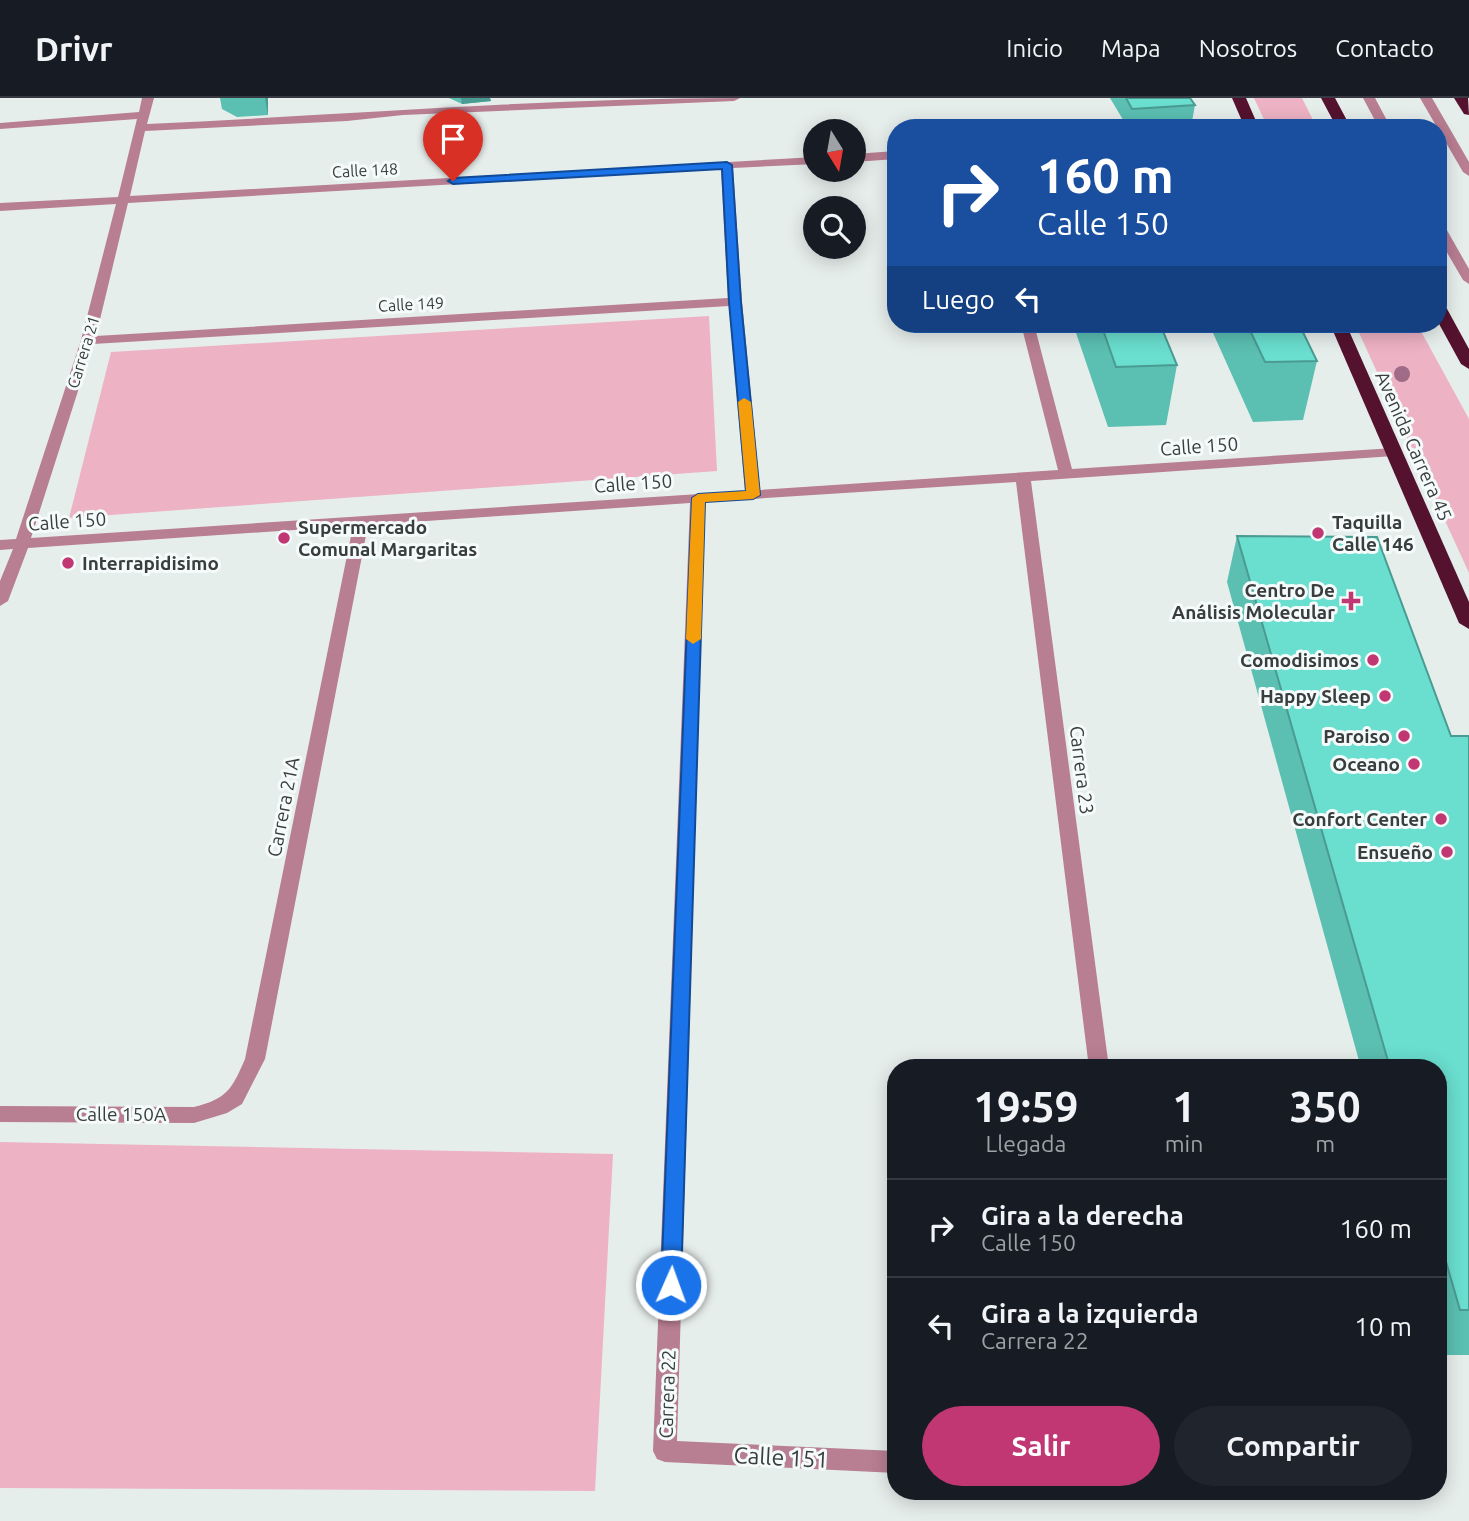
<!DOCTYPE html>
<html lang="es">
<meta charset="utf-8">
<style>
body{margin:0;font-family:Ubuntu,sans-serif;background:#20242c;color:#f1f3f6;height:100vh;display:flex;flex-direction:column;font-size:26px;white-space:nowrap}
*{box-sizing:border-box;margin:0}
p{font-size:23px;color:#9ea1a6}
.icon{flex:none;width:38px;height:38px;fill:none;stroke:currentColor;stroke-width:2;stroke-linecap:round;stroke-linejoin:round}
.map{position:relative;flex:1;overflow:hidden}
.drawer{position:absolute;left:887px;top:961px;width:560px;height:441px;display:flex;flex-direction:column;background:#171b24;border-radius:28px;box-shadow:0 4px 18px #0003}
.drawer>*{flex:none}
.hud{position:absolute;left:887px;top:21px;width:560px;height:214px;border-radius:28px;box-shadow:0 4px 18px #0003;background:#1a4fa0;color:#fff;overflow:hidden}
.needle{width:46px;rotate:169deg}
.tools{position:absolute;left:803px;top:21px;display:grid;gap:14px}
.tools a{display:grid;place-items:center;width:63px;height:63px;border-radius:50%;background:#171b24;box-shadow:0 4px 18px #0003;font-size:35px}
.pin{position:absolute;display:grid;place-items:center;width:60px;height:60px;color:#fff;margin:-72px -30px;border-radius:50% 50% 50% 0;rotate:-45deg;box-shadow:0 0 7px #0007}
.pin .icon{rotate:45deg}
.me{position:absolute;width:77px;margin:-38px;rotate:2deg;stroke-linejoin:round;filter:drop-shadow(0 0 5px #0008)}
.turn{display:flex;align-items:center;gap:24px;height:147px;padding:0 35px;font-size:32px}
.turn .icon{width:91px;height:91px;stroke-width:2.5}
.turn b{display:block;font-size:49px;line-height:60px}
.then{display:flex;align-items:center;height:66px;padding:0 35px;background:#0003;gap:14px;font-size:26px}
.eta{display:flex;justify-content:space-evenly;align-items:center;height:119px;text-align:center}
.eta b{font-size:42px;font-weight:700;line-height:49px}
.primary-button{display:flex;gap:14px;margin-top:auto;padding:14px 35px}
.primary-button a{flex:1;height:80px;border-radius:42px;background:#c13773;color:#fff;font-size:28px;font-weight:700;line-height:80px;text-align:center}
.primary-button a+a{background:#20242c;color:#f1f3f6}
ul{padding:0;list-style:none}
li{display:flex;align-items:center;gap:21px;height:98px;padding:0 35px;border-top:2px solid #363941}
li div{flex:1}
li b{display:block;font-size:26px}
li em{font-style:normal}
header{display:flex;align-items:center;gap:42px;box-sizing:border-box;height:98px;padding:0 35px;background:#171b24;border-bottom:2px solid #363941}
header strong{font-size:33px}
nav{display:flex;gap:38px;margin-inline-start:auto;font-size:24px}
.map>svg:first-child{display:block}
.green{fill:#edb2c4}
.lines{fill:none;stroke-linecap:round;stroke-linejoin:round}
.minor{fill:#b87e91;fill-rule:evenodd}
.highway{fill:#54122f;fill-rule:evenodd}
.tree{fill:#a06b87}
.wall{fill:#5bbfb2}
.shaded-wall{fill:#4a9b91}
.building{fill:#6adecf;stroke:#4a9b91;stroke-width:2}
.route{fill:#1a73e8;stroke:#114b97;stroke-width:2}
.slow{fill:#f59e0b}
.poi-dot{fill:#c13773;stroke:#f4fbfa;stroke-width:2.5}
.labels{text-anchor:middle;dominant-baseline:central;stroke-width:6;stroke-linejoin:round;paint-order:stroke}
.far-street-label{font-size:16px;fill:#3a3d3d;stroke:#f4fbfa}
.street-label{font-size:19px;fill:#3a3d3d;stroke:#f4fbfa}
.poi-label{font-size:19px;font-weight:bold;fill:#3a3d3d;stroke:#f4fbfa;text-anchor:end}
.near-street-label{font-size:23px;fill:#3a3d3d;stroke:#f4fbfa}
</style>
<header>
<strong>Drivr</strong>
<nav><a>Inicio</a><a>Mapa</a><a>Nosotros</a><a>Contacto</a></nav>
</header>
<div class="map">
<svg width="1469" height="1423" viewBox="0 0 1469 1423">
<rect width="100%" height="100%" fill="#e6eeec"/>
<!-- green -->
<g class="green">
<path d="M1254,0h48l15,30h-49z"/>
<path d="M709,218l8,155 -648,47 42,-166z"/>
<path d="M1355,226h62l52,95v154z"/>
<path d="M0,1044l613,12 -18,337 -595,-3z"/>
</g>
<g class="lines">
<!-- minor -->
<g class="minor">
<path d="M142,0h12l-7,26c198,-9 395,-26 593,-26l-6,3 -331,14 -56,6 -202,10 -15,65 686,-39v7l-83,4 9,134 18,188 298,-20 -37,-146h13l38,145 322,-21 7,4 -7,4 -363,25 78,587h-20l-73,-586 -311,20 -28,939 219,10v22l-231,-11 -8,-3 -4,-8 37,-948 -322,22 -103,534 -23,45 -15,9 -33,10 -194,-1v-16l194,1c33,-8 38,-18 51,-48l108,-533 -325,22 -20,53 -8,5v-25l13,-32 -13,1v-10l16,-1 65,-199 35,-136 -116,7v-8l118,-6 19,-78 -137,10v-6l139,-11zM721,71l7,129 -632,38 32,-133zM729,208l16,185 -714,47 62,-194z"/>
<path d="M1363,0h12l16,30h-12z"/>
<path d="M1420,0h12l37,64v14l-6,-4z"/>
<path d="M896,53v8l-42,3v-8z"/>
<path d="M1438,123l6,4 25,44v15l-6,-4 -25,-43z"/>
</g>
<!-- highway -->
<g class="highway">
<path d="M1232,0h14l13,30h-14z"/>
<path d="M1321,0h14l16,30h-14z"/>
<path d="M1454,0h14l1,17 -5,-1z"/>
<path d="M1438,204l8,5 23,42v20l-8,-5 -23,-42z"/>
<path d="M1330,226h16l123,278v27l-10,-6z"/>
</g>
</g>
<!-- trees -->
<circle class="tree" cx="1402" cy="276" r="8"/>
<!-- wall -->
<g class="wall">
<path d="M220,0h48v17l-31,2 -15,-8z"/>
<path d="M449,0h41l1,3 -29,3z"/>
<path d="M1110,0h80l5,7 -4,22 -63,1z"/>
<path d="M1073,226h87l17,41 -11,60 -58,2z"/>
<path d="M1209,226h90l18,37 -14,59 -50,2z"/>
<path d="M1237,438l214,200 18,1v618h-29l-2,-6v-281h-77l-134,-486z"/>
</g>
<!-- shaded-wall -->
<g class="shaded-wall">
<path d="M265,0h3v17z"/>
<path d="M461,0h29l1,3 -29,3z"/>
</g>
<!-- building -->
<g class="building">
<path d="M1126,0h64l5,7 -63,4z"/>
<path d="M1101,226h59l17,41 -61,2z"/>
<path d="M1247,226h52l18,37 -52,1z"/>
<path d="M1237,438l140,1 74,199h18v574h-9l-22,-76v-166h-48z"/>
</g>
<!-- route -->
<path class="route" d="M727,64l5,3 9,137 19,193 -7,4 -48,3 -24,783 -3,6 -7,3 -7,-3 -3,-6 31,-787 6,-4 48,-3 -17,-189 -7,-133 -269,15 -5,-3 5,-3z"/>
<!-- slow -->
<path class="slow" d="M744,300l7,4 9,93 -7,4 -48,3 -4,137 -8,5 -7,-5 6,-141 6,-4 48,-3 -8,-89z"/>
<!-- markers -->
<g class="poi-dot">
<circle cx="1318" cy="435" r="7"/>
<circle cx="284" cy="440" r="7"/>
<circle cx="68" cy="465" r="7"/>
<path d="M1347.5 492.5h7v7h7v7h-7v7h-7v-7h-7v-7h7z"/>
<circle cx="1373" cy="562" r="7"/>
<circle cx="1385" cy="598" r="7"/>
<circle cx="1404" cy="638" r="7"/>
<circle cx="1414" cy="666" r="7"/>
<circle cx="1441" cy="721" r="7"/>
<circle cx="1447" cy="754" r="7"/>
</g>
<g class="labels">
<!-- far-street labels -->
<g class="far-street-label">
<text transform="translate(365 72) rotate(-3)">Calle 148</text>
<text transform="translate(411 206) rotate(-3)">Calle 149</text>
<text transform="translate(83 254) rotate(-73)">Carrera 21</text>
</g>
<!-- street labels -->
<g class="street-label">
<text transform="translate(1199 348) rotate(-4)">Calle 150</text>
<text transform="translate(1414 348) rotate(66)">Avenida Carrera 45</text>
<text transform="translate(633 385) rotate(-4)">Calle 150</text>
<text transform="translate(67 423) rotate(-4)">Calle 150</text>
<text transform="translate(1082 672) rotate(83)">Carrera 23</text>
<text transform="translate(283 709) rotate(-79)">Carrera 21A</text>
<text x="121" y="1016">Calle 150A</text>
<text transform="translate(667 1296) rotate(-88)">Carrera 22</text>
</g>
<!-- poi labels -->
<g class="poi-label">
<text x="1332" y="424" text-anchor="start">Taquilla<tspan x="1332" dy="22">Calle 146</tspan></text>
<text x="298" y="429" text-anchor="start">Supermercado<tspan x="298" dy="22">Comunal Margaritas</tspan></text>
<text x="82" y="465" text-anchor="start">Interrapidisimo</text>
<text x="1335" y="492">Centro De<tspan x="1335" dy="22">Análisis Molecular</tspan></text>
<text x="1359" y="562">Comodisimos</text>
<text x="1371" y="598">Happy Sleep</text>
<text x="1390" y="638">Paroiso</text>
<text x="1400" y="666">Oceano</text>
<text x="1427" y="721">Confort Center</text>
<text x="1433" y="754">Ensueño</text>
</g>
<!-- near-street labels -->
<g class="near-street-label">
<text transform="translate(781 1359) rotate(3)">Calle 151</text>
</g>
</g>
</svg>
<div class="tools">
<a><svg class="needle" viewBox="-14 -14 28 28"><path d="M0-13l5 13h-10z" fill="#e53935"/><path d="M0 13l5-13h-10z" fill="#9ea1a6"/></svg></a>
<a><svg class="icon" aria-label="search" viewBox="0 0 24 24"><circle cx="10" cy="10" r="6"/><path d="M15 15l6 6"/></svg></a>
</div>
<div class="pin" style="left:453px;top:83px;background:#d93025"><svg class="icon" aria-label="arrive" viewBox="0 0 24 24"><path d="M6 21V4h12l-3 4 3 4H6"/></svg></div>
<svg class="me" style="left:671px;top:1187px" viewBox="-20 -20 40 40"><circle r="17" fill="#1a73e8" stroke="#fff" stroke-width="3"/><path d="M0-11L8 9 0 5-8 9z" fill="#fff"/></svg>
<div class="hud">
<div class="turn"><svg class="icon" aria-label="right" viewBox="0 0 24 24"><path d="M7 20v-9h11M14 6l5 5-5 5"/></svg><div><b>160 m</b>Calle 150</div></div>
<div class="then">Luego<svg class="icon" aria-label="left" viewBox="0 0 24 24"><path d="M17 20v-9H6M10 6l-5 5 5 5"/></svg></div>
</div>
<section class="drawer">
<div class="eta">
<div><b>19:59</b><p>Llegada</p></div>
<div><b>1</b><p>min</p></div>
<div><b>350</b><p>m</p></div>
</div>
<ul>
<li><svg class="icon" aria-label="right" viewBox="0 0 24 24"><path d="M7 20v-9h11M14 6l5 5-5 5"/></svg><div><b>Gira a la derecha</b><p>Calle 150</p></div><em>160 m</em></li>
<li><svg class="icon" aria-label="left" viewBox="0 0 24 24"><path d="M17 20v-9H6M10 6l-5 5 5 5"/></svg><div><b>Gira a la izquierda</b><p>Carrera 22</p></div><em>10 m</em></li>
</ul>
<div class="primary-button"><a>Salir</a><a>Compartir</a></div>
</section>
</div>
